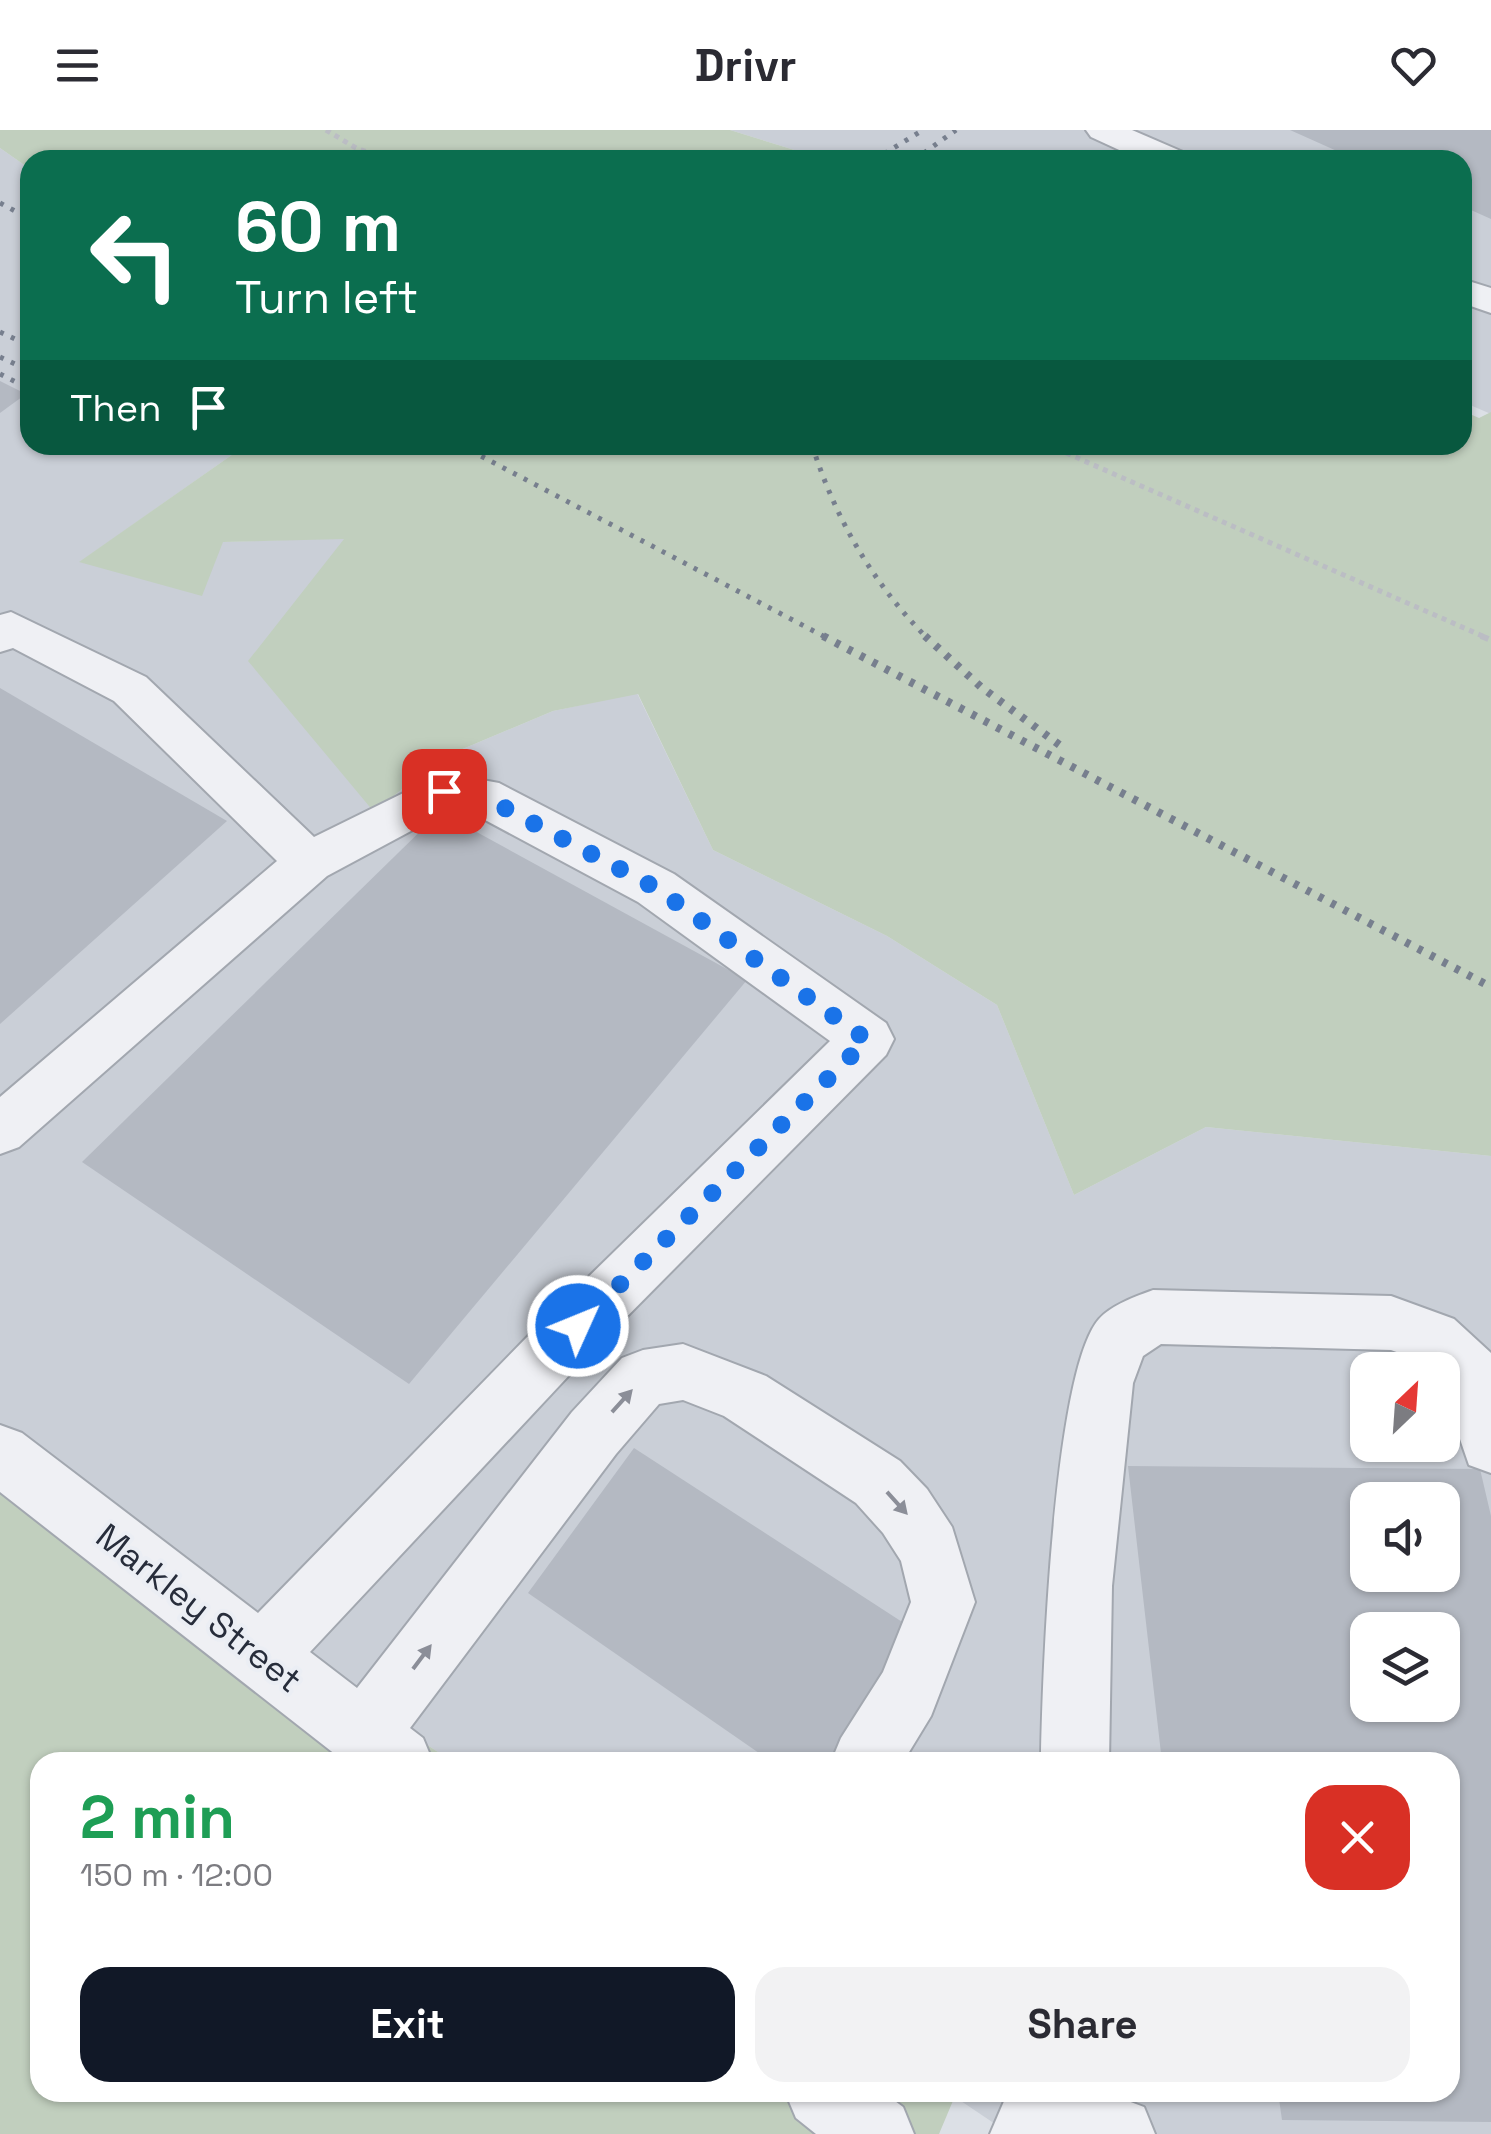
<!DOCTYPE html>
<meta charset="utf-8">
<style>
body{margin:0;font-family:"Space Grotesk",sans-serif;background:#f2f2f3;color:#2b2b33;height:100vh;display:flex;flex-direction:column;font-size:38px;white-space:nowrap}
*{box-sizing:border-box;margin:0}
p{font-size:32px;color:#7c7c81}
.icon{flex:none;width:55px;height:55px;fill:none;stroke:currentColor;stroke-width:2;stroke-linecap:round;stroke-linejoin:round}
.map{position:relative;flex:1;overflow:hidden}
.details{position:absolute;left:30px;top:1622px;width:1430px;height:350px;display:flex;flex-direction:column;background:#fff;border-radius:30px;box-shadow:0 2px 8px #0004}
.details>*{flex:none}
.top-card{position:absolute;left:20px;top:20px;width:1452px;height:305px;border-radius:30px;box-shadow:0 2px 8px #0004;background:#0b6e4f;color:#fff;overflow:hidden}
.needle{width:65px;rotate:25deg}
.controls{position:absolute;left:1350px;top:1222px;display:grid;gap:20px}
.controls a{display:grid;place-items:center;width:110px;height:110px;border-radius:20px;background:#fff;box-shadow:0 2px 8px #0004;font-size:50px}
.pin{position:absolute;display:grid;place-items:center;width:85px;height:85px;color:#fff;margin:-42px;border-radius:20px;box-shadow:0 5px 15px #0006}
.me{position:absolute;width:110px;margin:-55px;rotate:46deg;stroke-linejoin:round;filter:drop-shadow(0 0 8px #0008)}
.turn{display:flex;align-items:center;gap:35px;height:210px;padding:0 50px;font-size:45px}
.turn .icon{width:130px;height:130px;stroke-width:2.5}
.turn b{display:block;font-size:70px;line-height:85px}
.then{display:flex;align-items:center;height:95px;padding:0 50px;background:#0003;gap:20px;font-size:38px}
.round{display:grid;place-items:center;flex:none;width:105px;height:105px;border-radius:30px;background:#f2f2f3}
.headline{display:flex;align-items:center;justify-content:space-between;height:170px;padding:0 50px}
h1{font-size:60px;font-weight:700;line-height:75px;color:#1e9e55}
.button{display:flex;gap:20px;margin-top:auto;padding:20px 50px}
.button a{flex:1;height:115px;border-radius:30px;background:#111827;color:#fff;font-size:40px;font-weight:700;line-height:115px;text-align:center}
.button a+a{background:#f2f2f3;color:#2b2b33}
header{display:flex;justify-content:space-between;align-items:center;height:130px;padding:0 50px;background:#fff;font-size:45px;font-weight:700}
.map>svg:first-child{display:block}
.built{fill:#cacfd7;fill-rule:evenodd}
.green{fill:#c1cfbe}
.building{fill:#b4b9c2;fill-rule:evenodd}
.lines{fill:none;stroke-linecap:round;stroke-linejoin:round}
.minor-casing{stroke:#a2a7af;stroke-width:4}
.path-far1{stroke:#bbbdc4;stroke-width:5;stroke-dasharray:5 5;stroke-linecap:butt}
.path{stroke:#bbbdc4;stroke-width:6;stroke-dasharray:8 8;stroke-linecap:butt}
.minor{fill:#eff0f4;fill-rule:evenodd}
.rail-far1{stroke:#777f8e;stroke-width:5;stroke-dasharray:4 8;stroke-linecap:butt}
.rail{stroke:#777f8e;stroke-width:8;stroke-dasharray:5 9;stroke-linecap:butt}
.oneway{fill:#8b8e98}
.route{stroke:#1a73e8;stroke-width:18;stroke-dasharray:0 32.4}
.labels{text-anchor:middle;dominant-baseline:central;stroke-width:8;stroke-linejoin:round;paint-order:stroke}
.street-label{font-size:35px;fill:#272d3b;stroke:#ebeef4}
</style>
<header><svg class="icon" aria-label="menu" viewBox="0 0 24 24"><path d="M4 6h16M4 12h16M4 18h16"/></svg>Drivr<svg class="icon" aria-label="heart" viewBox="0 0 24 24"><path d="M12 20l-8-8c-3-5 5-10 8-4 3-6 11-1 8 4z"/></svg></header>
<div class="map">
<svg width="1491" height="2004" viewBox="0 0 1491 2004">
<rect width="100%" height="100%" fill="#dce0e6"/>
<!-- built -->
<g class="built">
<path d="M730,0h761v284l-28,-12 -1,-242h-635z"/>
<path d="M0,18l30,21v276h216l-166,117 143,-20 122,-4 29,274 65,-53 114,-48 84,-18 76,157 174,86 110,69 77,190 132,-68 285,29v978h-481l-61,-41 501,-1v-330h-997l-453,-301zM1368,1240h74v75h-74zM1368,1370h74v75h-74zM1368,1500h74v75h-74z"/>
</g>
<!-- green -->
<g class="green">
<path d="M0,0h730l97,30h-797v9l-30,-21z"/>
<path d="M1463,281l16,7 12,-6v744l-285,-29 -132,68 -77,-190 -110,-69 -174,-86 -75,-156 -85,17 -114,48 -65,53 -126,-151 96,-122 -121,3 -21,54 -123,-34 167,-117h1216z"/>
<path d="M0,1331l453,301h-413v330l909,1 6,3 -16,38h-939z"/>
</g>
<!-- building -->
<g class="building">
<path d="M1290,0h201v89l-29,-13v-46h-105z"/>
<path d="M0,251l26,13 -26,19z"/>
<path d="M0,558l227,133 -227,203z"/>
<path d="M440,682l307,168 -338,404 -327,-222z"/>
<path d="M634,1318l279,181 -80,133h-61l-244,-169z"/>
<path d="M1128,1336l352,3 11,47v606l-209,-2 -4,-28h172v-330h-288zM1368,1370h74v75h-74zM1368,1500h74v75h-74z"/>
</g>
<g class="lines">
<!-- minor casing -->
<g class="minor-casing">
<g id="minor">
<path d="M1086,0h46l51,22 5,8h-47l-50,-23z"/>
<path d="M1462,149l29,9v25l-29,-10z"/>
<path d="M11,482l135,65 168,160 130,-64 55,10 175,91 212,149 8,16 -8,16 -312,315 -264,282 47,36 215,-276 50,-54 21,-8 40,-6 83,32 134,85 27,28 25,38 23,75 -44,114 -28,46h-72l10,-24 42,-66 28,-70 -10,-41 -18,-28 -27,-30 -132,-87 -41,-16 -24,4 -43,50 -206,274 13,10 10,24h-88l-345,-270v-67l22,8 236,180 274,-281 298,-291 -192,-139 -166,-89 -22,-3 -123,66 -308,271 -19,7v-57l277,-236 -163,-160 -101,-53 -13,4v-37z"/>
<path d="M1153,1160l238,6 63,23 37,34v120l-22,-8 -27,-78v-17h-17l-12,-12 -22,-8 -230,-6 -18,12 -10,27 -21,203 -3,176h-68c1,-79 12,-391 58,-443 12,-14 38,-23 54,-29z"/>
<path d="M785,1962h98l20,15 11,27h-98l-20,-16z"/>
<path d="M1008,1962h96l40,15 11,27h-165z"/>
</g>
</g>
<!-- path-far1 -->
<g class="path-far1">
<path d="M326,0l30,18 33,12"/>
<path d="M1048,315l439,193"/>
</g>
<!-- path -->
<path class="path" d="M1481,506l10,4"/>
<!-- minor -->
<use href="#minor" class="minor"/>
<!-- rail-far1 -->
<g class="rail-far1">
<path d="M874,30l49,-30"/>
<path d="M914,30l42,-30"/>
<path d="M0,73l30,16"/>
<path d="M0,202l30,14"/>
<path d="M0,227l30,14"/>
<path d="M0,244l30,15"/>
<path d="M460,315l367,193"/>
<path d="M812,315c24,75 60,137 115,193"/>
</g>
<!-- rail -->
<g class="rail">
<path d="M823,506l668,351"/>
<path d="M925,506l56,51 80,59"/>
</g>
</g>
<!-- one-way arrows -->
<defs><path id="oneway-solid" d="M-6-.8H1V-3.2L6.5 0L1 3.2V.8H-6Z" transform="scale(2.5)"/></defs>
<g class="oneway">
<use href="#oneway-solid" transform="translate(622 1271) rotate(-48)"/>
<use href="#oneway-solid" transform="translate(897 1373) rotate(48)"/>
<use href="#oneway-solid" transform="translate(422 1527) rotate(-53)"/>
</g>
<g class="lines">
<!-- route -->
<path class="route" d="M444,661l38,5 174,92 211,152 -289,286"/>
</g>
<g class="labels">
<!-- street labels -->
<g class="street-label">
<text transform="translate(199 1478) rotate(38)">Markley Street</text>
</g>
</g>
</svg>
<div class="controls">
<a><svg class="needle" viewBox="-14 -14 28 28"><path d="M0-13l5 13h-10z" fill="#e53935"/><path d="M0 13l5-13h-10z" fill="#7c7c81"/></svg></a>
<a><svg class="icon" aria-label="sound" viewBox="0 0 24 24"><path d="M4 9h4l5-4v14l-5-4H4zM17 9q2 3 0 6"/></svg></a>
<a><svg class="icon" aria-label="layers" viewBox="0 0 24 24"><path d="M12 4l9 5-9 5-9-5zM3 14l9 5 9-5"/></svg></a>
</div>
<div class="pin" style="left:444px;top:661px;background:#d93025"><svg class="icon" aria-label="arrive" viewBox="0 0 24 24"><path d="M6 21V4h12l-3 4 3 4H6"/></svg></div>
<svg class="me" style="left:578px;top:1196px" viewBox="-20 -20 40 40"><circle r="17" fill="#1a73e8" stroke="#fff" stroke-width="3"/><path d="M0-11L8 9 0 5-8 9z" fill="#fff"/></svg>
<div class="top-card">
<div class="turn"><svg class="icon" aria-label="left" viewBox="0 0 24 24"><path d="M17 20v-9H6M10 6l-5 5 5 5"/></svg><div><b>60 m</b>Turn left</div></div>
<div class="then">Then<svg class="icon" aria-label="arrive" viewBox="0 0 24 24"><path d="M6 21V4h12l-3 4 3 4H6"/></svg></div>
</div>
<section class="details">
<div class="headline"><div><h1>2 min</h1><p>150 m · 12:00</p></div><a class="round" style="background:#d93025;color:#fff"><svg class="icon" aria-label="close" viewBox="0 0 24 24"><path d="M6 6l12 12M18 6L6 18"/></svg></a></div>
<div class="button"><a>Exit</a><a>Share</a></div>
</section>
</div>
